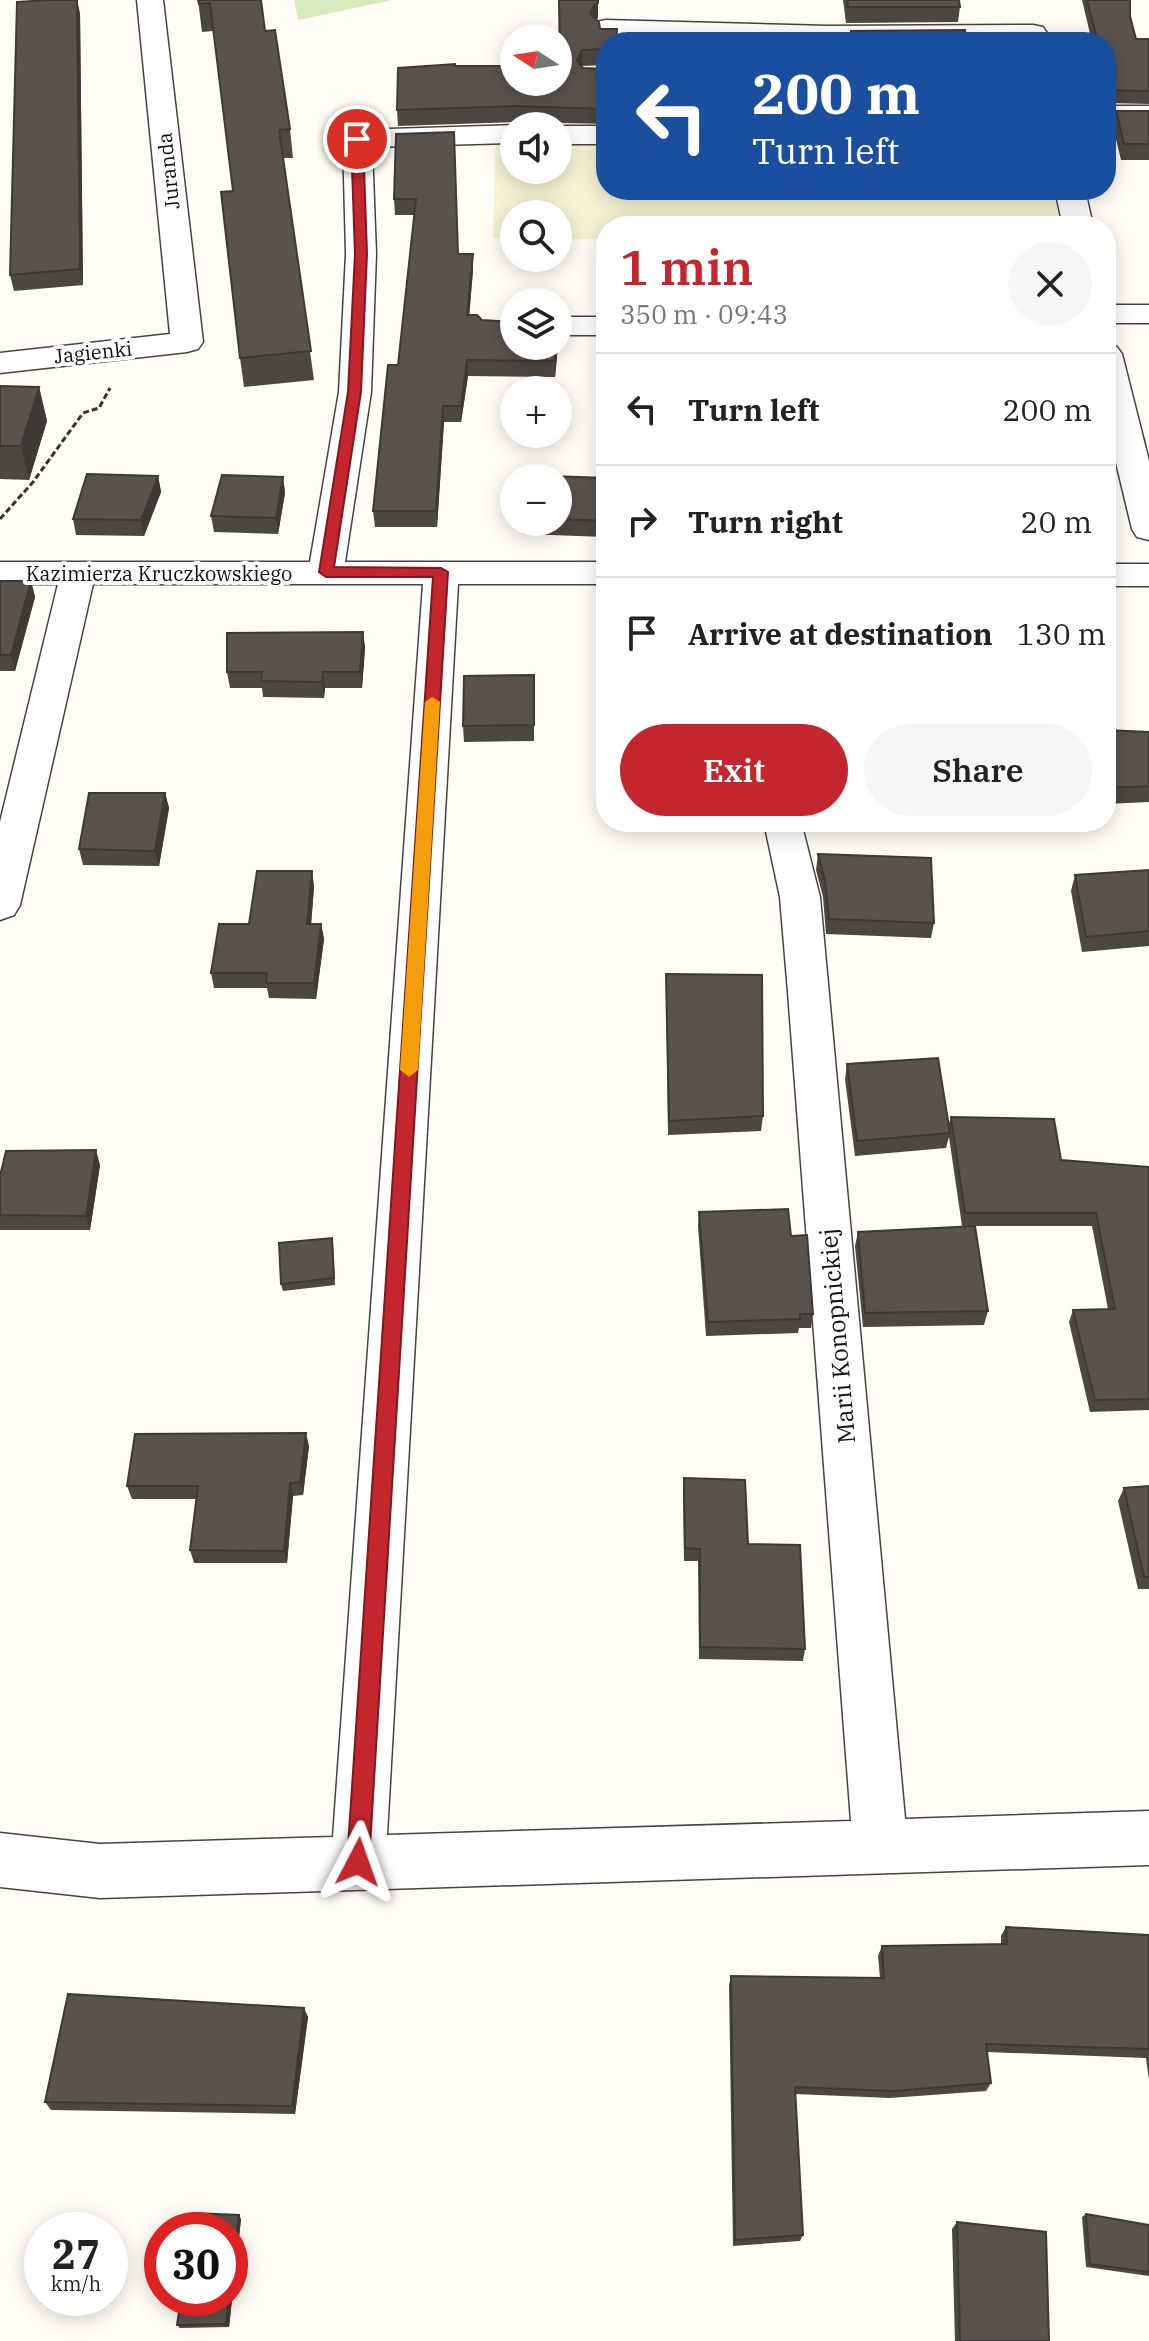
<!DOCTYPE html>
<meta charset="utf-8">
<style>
body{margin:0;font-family:"IBM Plex Serif",serif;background:#f6f6f6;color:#222;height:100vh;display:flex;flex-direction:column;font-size:30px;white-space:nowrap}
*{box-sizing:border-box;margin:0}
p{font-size:26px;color:#767676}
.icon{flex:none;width:44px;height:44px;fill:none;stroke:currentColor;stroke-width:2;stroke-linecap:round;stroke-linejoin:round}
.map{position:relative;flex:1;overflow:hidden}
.drawer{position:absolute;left:596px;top:216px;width:520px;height:616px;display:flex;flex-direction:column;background:#fff;border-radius:32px;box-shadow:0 4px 20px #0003}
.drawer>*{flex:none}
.top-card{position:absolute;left:596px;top:32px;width:520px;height:168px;border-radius:32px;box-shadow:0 4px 20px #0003;background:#1a4fa0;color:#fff;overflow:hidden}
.needle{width:52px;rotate:282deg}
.fabs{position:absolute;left:500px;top:24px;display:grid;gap:16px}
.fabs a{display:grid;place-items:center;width:72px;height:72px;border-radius:50%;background:#fff;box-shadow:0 4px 20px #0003;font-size:40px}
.speed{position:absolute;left:24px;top:2212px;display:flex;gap:16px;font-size:40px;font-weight:700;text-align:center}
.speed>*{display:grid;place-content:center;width:104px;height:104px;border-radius:50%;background:#fff;box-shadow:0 4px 20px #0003;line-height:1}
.speed small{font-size:20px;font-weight:400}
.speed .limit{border:12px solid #d22;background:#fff;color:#111}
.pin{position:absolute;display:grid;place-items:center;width:68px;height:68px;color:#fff;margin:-34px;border:4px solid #fff;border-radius:50%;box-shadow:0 2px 8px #0007}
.me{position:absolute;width:88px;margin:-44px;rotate:4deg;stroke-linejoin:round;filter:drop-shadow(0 0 6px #0008)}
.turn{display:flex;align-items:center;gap:28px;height:168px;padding:0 24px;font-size:36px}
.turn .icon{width:104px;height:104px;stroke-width:2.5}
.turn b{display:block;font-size:56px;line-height:68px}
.round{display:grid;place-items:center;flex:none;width:84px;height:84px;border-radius:42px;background:#f6f6f6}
.summary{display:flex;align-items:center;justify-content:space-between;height:136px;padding:0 24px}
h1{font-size:48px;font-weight:600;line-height:60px;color:#c4262e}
.cta{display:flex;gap:16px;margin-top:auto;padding:16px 24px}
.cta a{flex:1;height:92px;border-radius:48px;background:#c4262e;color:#fff;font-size:32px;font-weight:600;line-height:92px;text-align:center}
.cta a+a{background:#f6f6f6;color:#222}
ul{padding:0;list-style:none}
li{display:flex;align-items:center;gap:24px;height:112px;padding:0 24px;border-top:2px solid #e0e0e0}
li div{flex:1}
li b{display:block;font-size:30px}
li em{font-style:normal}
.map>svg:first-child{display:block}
.farmland{fill:#f6f3d4}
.green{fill:#d5ebbd}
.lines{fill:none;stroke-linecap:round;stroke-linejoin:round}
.minor-casing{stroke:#444;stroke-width:3}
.path{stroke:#333;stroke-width:3;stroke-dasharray:6 3;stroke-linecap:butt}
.minor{fill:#fff;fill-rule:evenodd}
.wall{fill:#4d4742}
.shaded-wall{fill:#3f3936}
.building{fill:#5a524d;stroke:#3f3936;stroke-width:2}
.route{fill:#c4262e;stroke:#7f191e;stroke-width:2}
.slow{fill:#f59e0b}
.labels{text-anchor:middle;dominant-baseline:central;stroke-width:8;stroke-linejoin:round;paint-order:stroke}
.far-street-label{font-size:20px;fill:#111;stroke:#fff}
.street-label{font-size:24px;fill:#111;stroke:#fff}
</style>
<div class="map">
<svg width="1149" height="2341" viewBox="0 0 1149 2341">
<rect width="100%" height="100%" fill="#fffdf5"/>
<!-- farmland -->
<path class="farmland" d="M496,134h18v36h44v-35h48v55h464l8,36h-472v13h-48v-25h-44v25l-21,-1z"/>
<!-- green -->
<path class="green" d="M294,0h98l-94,20z"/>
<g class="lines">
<!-- minor casing -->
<g class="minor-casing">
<g id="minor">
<path d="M137,0h26l40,342 -5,7 -11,3 -187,21v-20l170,-19z"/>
<path d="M606,20l222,6 205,-1 10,2 4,6 -4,6 -10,2 -211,1 -226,-8 -4,-6 4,-6z"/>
<rect x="1106" y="106" width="43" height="18"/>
<path d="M514,125l2,1h-2v17l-142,4 4,107 -5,138 -26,170h261v22h-148l-71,1251 464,-14 -63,-829 -8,-95 -15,-70 2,-5h34l19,75 85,922 244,-8v54l-1049,33 -100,-11v-54l100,11 233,-7 90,-1253h-330l-73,321 -6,10 -14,5v-98l58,-238h-58v-22h310l29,-170 7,-138 -3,-115 4,-6 10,-3z"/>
<rect x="558" y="126" width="48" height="18"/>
<path d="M1055,190h30l8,36h-30z"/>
<rect x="1106" y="305" width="43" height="18"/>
<rect x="558" y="317" width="48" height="18"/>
<path d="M1106,344l11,3 5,7 27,107v79l-12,-3 -5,-8 -26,-108z"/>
<rect x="1106" y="564" width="43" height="22"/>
</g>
</g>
<!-- path -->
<path class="path" d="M0,519l33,-37 50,-69 16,-5 11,-20"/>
<!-- minor -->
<use href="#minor" class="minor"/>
</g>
<!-- wall -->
<g class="wall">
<path d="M198,0h63l4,31 25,98 3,29h-10l31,222 -70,7 -4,-29 -7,-167 -20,-160 -11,1z"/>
<path d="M559,0l39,18 -2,1 10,23v23l-24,1v1l1,1 23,1v55l-92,-2 -116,4 -1,-16 162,-43z"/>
<path d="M843,0h116l1,7 -2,15 -112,1z"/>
<path d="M1082,0h48v16l6,23h13v65l-42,-1 -1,-5v-56h-14z"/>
<path d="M80,13l3,272 -69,6 -4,-16z"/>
<path d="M851,31l116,11h-117z"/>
<path d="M1116,111h33v49h-28l-8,-33z"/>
<path d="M396,134l63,120 14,16 -4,45 45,31h44l-3,31 -87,-1 -7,46h-17l-7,105h-62l-2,-16 25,-146 16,-150h-19l-1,-16z"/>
<path d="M0,386l39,1 8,34 -18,59 -29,-1z"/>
<path d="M158,476l3,16 -17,44 -68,-1 -3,-16z"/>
<path d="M283,477l2,16 -7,41 -64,-2 -3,-16z"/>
<path d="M558,478h48v59l-83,-3 -1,-12h36z"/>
<path d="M0,581h31l4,16 -20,74h-15z"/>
<path d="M363,632l2,16 -3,40h-37l-1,10 -61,-1 -1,-9h-32l-3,-16z"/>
<path d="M534,675v66l-70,1 -1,-16z"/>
<path d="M1106,730l43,2v70l-43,2z"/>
<path d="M165,793l4,15 -10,58 -76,-1 -4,-16z"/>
<path d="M818,854l116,69 -3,15 -105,-4 -3,-37 -7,-27z"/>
<path d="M1149,870v76l-67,6 -11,-61 4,-16z"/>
<path d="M312,871l2,16 -3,37h10l3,15 -8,60 -47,-1 -2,-10h-53l-3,-15 38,-49z"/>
<path d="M666,974l97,142 -2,15 -93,4z"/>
<path d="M847,1064l101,62 3,-9 110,43 88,7v243l-59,2 -21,-90 4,-12 35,-1 -16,-83h-130l-13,-89 -3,11 -91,8 -10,-77z"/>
<path d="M100,1165l-10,65h-90v-54z"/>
<path d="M699,1212l92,24 22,78 -2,14h-12l-1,5 -92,3 -8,-110z"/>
<path d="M858,1232l130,79 -4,14 -121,2 -8,-81z"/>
<path d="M333,1245l2,40 -52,6 -2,-7z"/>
<path d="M309,1446l-6,49 -10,1 -6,67h-93l-4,-13 6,-51h-64l-5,-13z"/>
<path d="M684,1478l64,66 57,105 -2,12 -104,-2 -1,-98h-14l-1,-70z"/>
<path d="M1149,1486v103h-11l-20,-88 6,-13z"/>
<path d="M1006,1927l143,8v145l-3,-22 -159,-6 4,31 -5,8 -96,7 -95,-4 8,141 -3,6 -67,5 -4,-261 2,-9 149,2 -2,-22 4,-10 119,-1v-9z"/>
<path d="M308,2017l-13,97 -244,-4 -6,-8z"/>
<path d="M1086,2214l63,11v51l-63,-9 -4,-50z"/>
<path d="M241,2219l-12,108 -49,1 -3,-3z"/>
<path d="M957,2222l92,119h-94l-3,-112z"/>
</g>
<!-- shaded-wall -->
<g class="shaded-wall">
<path d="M77,0l3,13 3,272 -3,-16z"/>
<path d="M598,3v15l-4,2 -4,-6 4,-9z"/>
<path d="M582,50v16l-6,11 1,-16z"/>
<path d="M473,254v16l-5,61 -1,-16z"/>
<path d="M556,346h2l-3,31v-16z"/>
<path d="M467,360l1,16 -7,46v-16z"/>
<path d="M39,387l8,34 -18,59 -8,-34z"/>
<path d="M443,406l1,16 -7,105 -1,-16z"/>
<path d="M158,476l3,16 -17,44 -3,-16z"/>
<path d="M283,477l2,16 -7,41 -2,-16z"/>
<path d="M31,581l4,16 -20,74 -4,-16z"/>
<path d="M363,632l2,16 -3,40 -2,-16z"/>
<path d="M323,672l2,16 -1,10 -2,-16z"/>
<path d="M165,793l4,15 -10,58 -4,-15z"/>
<path d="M312,871l2,16 -4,52 -3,-15z"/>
<path d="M321,924l3,15 -8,60 -2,-16z"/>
<path d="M96,1150l4,15 -10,65 -4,-14z"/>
<path d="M306,1433l3,13 -6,49 -3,-13z"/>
<path d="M290,1483l3,13 -6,67 -3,-12z"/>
<path d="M304,2008l4,9 -13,97 -3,-8z"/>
<path d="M239,2215l2,4 -12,108 -3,-3z"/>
</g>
<!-- building -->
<g class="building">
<path d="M49,0h28l3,269 -70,6 7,-273z"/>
<path d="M198,0h63l4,31 10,-1 15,99 -11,1 32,221 -71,7 -19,-166 12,-1 -23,-188 -11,1z"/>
<path d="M559,0h39v3l-4,2 -4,9 9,8 1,7h17l-1,13h-10v7l-24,1 -5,11 6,7 23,1v40l-92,-3 -117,4 1,-42 57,-4v2h59v16h44v-15h2z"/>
<path d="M847,0h112l1,7h-112z"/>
<path d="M1087,0h43v16l6,23h13v52l-39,-1 -4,-15v-33h-8z"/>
<path d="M965,30l2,12h-70v-3h-38v-5h-8v-3z"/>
<path d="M1116,111h33v33h-25z"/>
<path d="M454,132l4,122h15l-6,61h10l5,5 31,2 1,-1v25h42l-1,15 -88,-1 -6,46h-18l-7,105h-63l15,-146h10l18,-166h-22l2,-65z"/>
<path d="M0,386l39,1 -18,59h-21z"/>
<path d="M87,474l71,2 -17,44 -68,-1z"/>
<path d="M222,475l61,2 -7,41 -65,-2z"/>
<path d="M521,475l85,3v43l-48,-2v-41h-36z"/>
<path d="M0,581h31l-20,74h-11z"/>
<path d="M363,632l-3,40h-37l-1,10 -61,-1 1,-9h-35v-39z"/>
<path d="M534,675v50l-71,1 1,-50z"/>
<path d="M1106,730l43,2v54l-43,2z"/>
<path d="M89,793h76l-10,58 -76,-2z"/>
<path d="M818,854l113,4 3,65 -105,-4 -4,-38z"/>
<path d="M1149,870v61l-63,6 -11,-62z"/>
<path d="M257,871h55l-5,53h14l-7,59h-48l1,-10h-56l8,-49h30z"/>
<path d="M666,974l96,1 1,141 -94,5z"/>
<path d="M938,1058l12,75 -93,8 -10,-77z"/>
<path d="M951,1117l103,2 7,41 88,7v232l-54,1 -22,-90 42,-1 -19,-96h-131z"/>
<path d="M96,1150l-10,66 -86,-1v-39l6,-25z"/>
<path d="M788,1209l3,27 16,-1 6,79h-13v5l-92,3 -9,-110z"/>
<path d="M975,1226l13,85 -123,2 -7,-81z"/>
<path d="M332,1238l2,40 -53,6 -2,-41z"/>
<path d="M306,1433l-6,49 -10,1 -6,68 -94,-1 8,-64h-71l8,-52z"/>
<path d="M684,1478l61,2 3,64 52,1 5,104 -105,-2v-98l-15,-1z"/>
<path d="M1149,1486v91h-5l-20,-89z"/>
<path d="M1006,1927l143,8v114l-163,-5 5,39 -98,8 -98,-4 8,148 -68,5 -4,-264 153,2 -2,-32 125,-2z"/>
<path d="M68,1994l236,14 -12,98 -247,-4z"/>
<path d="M193,2213l46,2 -9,78v-63h-39z"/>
<path d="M1086,2214l63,11v47l-59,-8z"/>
<path d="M957,2222l89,10 3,109h-89z"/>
<path d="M181,2298h48l-3,26 -49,1z"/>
</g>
<!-- route -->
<path class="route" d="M357,135l6,4 4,115 -6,138 -27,175 107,1 7,4 -79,1290 -3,8 -8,3 -8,-3 -3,-8 86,-1285h-107l-7,-5 29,-180 7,-138 -4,-115z"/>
<!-- slow -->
<path class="slow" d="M432,697l8,5 -22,368 -9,7 -9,-7 25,-368z"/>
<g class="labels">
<!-- far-street labels -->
<g class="far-street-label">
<text transform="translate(168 171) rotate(-96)">Juranda</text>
<text transform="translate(93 352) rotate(-6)">Jagienki</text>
<text x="159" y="573">Kazimierza Kruczkowskiego</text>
</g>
<!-- street labels -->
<g class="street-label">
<text transform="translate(837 1336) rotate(-95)">Marii Konopnickiej</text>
</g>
</g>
</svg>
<div class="fabs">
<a><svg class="needle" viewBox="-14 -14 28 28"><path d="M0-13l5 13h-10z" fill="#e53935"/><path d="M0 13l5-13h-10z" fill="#767676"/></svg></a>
<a><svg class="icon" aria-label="sound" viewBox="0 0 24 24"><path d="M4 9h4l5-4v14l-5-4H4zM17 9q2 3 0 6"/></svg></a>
<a><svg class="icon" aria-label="search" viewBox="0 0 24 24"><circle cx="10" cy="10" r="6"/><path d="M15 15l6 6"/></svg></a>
<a><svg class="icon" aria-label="layers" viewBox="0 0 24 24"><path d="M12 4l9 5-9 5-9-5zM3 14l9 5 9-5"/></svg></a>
<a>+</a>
<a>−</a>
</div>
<div class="speed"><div>27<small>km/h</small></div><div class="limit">30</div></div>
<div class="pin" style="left:357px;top:139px;background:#d93025"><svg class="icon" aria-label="arrive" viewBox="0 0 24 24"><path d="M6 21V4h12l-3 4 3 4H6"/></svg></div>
<svg class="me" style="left:358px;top:1862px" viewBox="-20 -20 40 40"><path d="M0-17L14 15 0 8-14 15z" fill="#c4262e" stroke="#fff" stroke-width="4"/></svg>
<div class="top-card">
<div class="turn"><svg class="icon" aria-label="left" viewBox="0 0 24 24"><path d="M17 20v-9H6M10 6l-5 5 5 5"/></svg><div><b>200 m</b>Turn left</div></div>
</div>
<section class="drawer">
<div class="summary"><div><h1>1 min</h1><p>350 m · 09:43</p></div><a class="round"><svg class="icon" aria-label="close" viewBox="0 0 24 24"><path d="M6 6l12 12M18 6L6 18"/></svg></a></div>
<ul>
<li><svg class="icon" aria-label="left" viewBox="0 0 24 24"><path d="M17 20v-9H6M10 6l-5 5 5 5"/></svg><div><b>Turn left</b></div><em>200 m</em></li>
<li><svg class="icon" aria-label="right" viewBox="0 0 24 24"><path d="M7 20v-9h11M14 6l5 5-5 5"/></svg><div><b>Turn right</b></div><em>20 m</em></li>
<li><svg class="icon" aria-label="arrive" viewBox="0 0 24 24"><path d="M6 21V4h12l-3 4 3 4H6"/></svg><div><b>Arrive at destination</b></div><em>130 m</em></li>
</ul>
<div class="cta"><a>Exit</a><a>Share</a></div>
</section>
</div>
